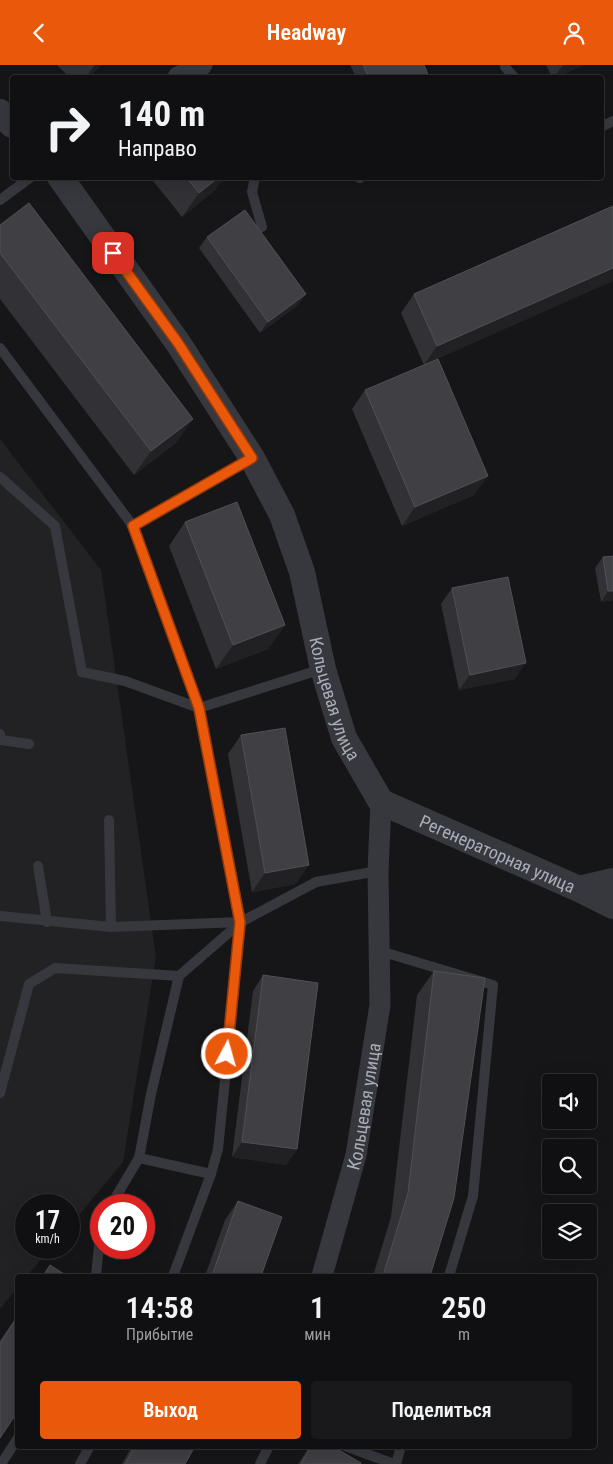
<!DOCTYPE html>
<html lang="ru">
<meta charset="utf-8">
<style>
body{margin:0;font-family:"Roboto Condensed",sans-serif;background:#19191b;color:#f1f3f6;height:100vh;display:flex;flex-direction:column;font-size:19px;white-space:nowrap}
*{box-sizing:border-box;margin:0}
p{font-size:16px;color:#9c9d9f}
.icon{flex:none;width:28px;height:28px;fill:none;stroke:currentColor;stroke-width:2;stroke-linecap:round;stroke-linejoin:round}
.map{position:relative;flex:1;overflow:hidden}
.sheet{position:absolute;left:15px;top:1209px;width:582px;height:175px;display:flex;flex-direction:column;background:#101012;border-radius:5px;box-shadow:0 5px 20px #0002,0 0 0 1px #303032}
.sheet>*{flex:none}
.top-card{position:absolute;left:10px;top:10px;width:594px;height:105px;border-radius:5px;box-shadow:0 5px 20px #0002,0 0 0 1px #303032;background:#101012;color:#f1f3f6;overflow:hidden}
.buttons{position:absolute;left:542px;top:1009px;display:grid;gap:10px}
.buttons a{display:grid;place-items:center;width:55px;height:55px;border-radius:5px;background:#101012;box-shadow:0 5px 20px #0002,0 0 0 1px #303032;font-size:25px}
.speed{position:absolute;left:15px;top:1129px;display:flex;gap:10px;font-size:25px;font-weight:700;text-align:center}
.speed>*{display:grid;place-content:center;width:65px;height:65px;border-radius:50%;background:#101012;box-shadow:0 5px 20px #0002,0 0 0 1px #303032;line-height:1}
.speed small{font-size:12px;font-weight:400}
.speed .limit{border:8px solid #d22;background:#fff;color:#111}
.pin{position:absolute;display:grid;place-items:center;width:42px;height:42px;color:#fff;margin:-21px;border-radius:10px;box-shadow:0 2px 8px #0006}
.me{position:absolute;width:55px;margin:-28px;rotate:6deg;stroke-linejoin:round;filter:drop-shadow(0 0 4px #0008)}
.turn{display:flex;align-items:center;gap:18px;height:105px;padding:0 25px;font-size:22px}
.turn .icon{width:65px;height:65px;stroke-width:2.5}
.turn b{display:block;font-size:35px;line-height:42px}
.eta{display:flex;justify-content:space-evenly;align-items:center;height:85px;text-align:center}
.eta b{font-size:30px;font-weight:600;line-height:35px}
.primary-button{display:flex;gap:10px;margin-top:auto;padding:10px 25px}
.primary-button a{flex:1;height:58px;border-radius:5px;background:#ea580c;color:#fff;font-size:20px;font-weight:600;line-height:58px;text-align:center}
.primary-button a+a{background:#19191b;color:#f1f3f6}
header{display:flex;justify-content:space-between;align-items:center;height:65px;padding:0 25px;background:#ea580c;color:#fff;font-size:22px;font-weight:600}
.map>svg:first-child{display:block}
.built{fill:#222225}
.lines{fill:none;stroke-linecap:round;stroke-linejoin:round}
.service{stroke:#37383d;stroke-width:10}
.minor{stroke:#37383d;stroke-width:21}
.tertiary{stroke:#37383d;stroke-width:26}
.wall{fill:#323236}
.shaded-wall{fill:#212124}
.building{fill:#3f3f44;stroke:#4f5156}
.route-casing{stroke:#983908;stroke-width:12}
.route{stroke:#ea580c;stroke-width:9}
.labels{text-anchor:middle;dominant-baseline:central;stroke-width:5;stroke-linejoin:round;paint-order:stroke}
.street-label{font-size:18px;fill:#a8adb8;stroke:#111113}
</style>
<header><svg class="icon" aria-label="back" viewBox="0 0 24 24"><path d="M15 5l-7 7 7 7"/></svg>Headway<svg class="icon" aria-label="person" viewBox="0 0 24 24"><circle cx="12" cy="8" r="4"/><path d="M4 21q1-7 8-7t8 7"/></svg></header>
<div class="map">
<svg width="613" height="1399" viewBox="0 0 613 1399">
<rect width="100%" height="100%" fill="#161618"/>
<!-- built -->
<path class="built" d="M0,374l101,131 55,387 -33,205 -54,65v-22h-43v42l25,1 -24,28h-9l-1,12 -17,21z"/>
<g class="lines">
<!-- service -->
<g class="service">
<path d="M505,2l9,10"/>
<path d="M601,62l12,-6"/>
<path d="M255,112l-3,15 10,35"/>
<path d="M358,112l2,1"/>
<path d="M0,135l31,-23"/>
<path d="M0,283l133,178 66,182 42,214 -23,227 -7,25 -38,102"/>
<path d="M0,412l55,49 27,146 43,9 74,27 123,-39"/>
<path d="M133,461l118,-67"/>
<path d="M0,669l1,6 28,4"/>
<path d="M109,755l2,107"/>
<path d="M38,801l9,56"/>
<path d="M0,851l111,11 130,-5"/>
<path d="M380,886l113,34 -20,211 -24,80"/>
<path d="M0,1028l29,-109 26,-16 124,8"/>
<path d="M139,1093l72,16"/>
<path d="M111,1140l28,-47 12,-64 28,-118 62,-54 75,-40 62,-11"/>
<path d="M96,1211l5,-51"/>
<path d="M345,1381l49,18"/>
<path d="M1,1399l17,-26"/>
<path d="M80,1399l10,-18"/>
<path d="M260,1399l9,-18"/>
<path d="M396,1399l5,-18"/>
</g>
<!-- minor -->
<g class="minor">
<path d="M178,12l24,-12"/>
<path id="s1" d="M322,1211l34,-121 24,-150 -2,-134 3,-69"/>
</g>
<!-- tertiary -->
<g class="tertiary">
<path d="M0,47l12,13"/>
<path id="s2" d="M60,112l118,166 74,115 30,57 20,57 21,97 21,69 37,64 198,87 34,17"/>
<path d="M579,824l34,-8"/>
</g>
</g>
<!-- wall -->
<g class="wall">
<path d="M57,0h44l-12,12h-20z"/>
<path d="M350,0h74l5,12h-73z"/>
<path d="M546,0h38l-27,12h-5z"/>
<path d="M150,112h74l-9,13 -33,27z"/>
<path d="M613,141l-189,159 -23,-52 13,-19z"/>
<path d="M0,160l176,218 -42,32 -134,-176z"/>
<path d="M207,172l99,57 -8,11 -38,28 -61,-85z"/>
<path d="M365,325l109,105 -72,31 -50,-117z"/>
<path d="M185,457l100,103 -17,24 -52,20 -47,-123z"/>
<path d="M613,491v44l-12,2 -6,-34 8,-11z"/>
<path d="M452,523l63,91 -56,11 -18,-86z"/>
<path d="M241,670l55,149 -44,8 -24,-138z"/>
<path d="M434,906l-4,305h-57l18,-59 26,-222z"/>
<path d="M263,910l34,174 -11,16 -54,-8 21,-166z"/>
<path d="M238,1136l23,75h-56l20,-56z"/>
<path d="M18,1249v97l-18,27v-97z"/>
<path d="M132,1381h63l-10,18h-63z"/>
<path d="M310,1381h22l28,18h-62z"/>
</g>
<!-- shaded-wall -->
<g class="shaded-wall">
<path d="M95,0h6l-12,12h-3z"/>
<path d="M563,0h21l-27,12h-3z"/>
<path d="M219,112h5l-9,13 -33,27 17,-24z"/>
<path d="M613,203v13l-189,84 13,-19z"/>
<path d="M306,229l-8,11 -38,28 8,-11z"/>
<path d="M193,354l-17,24 -42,32 17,-24z"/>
<path d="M488,411l-14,19 -72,31 13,-19z"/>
<path d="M608,526h5v9l-12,2z"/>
<path d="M285,560l-17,24 -52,20 17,-24z"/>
<path d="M526,598l-11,16 -56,11 11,-15z"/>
<path d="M309,800l-13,19 -44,8 13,-19z"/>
<path d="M242,1077l55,7 -11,16 -54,-8z"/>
</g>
<!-- building -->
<g class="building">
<path d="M363,0h61l5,12h-60z"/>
<path d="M186,112h33l-20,16z"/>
<path d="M29,138l164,216 -42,32 -151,-198v-28z"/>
<path d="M613,141v62l-176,78 -23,-52z"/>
<path d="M245,145l61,84 -38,28 -61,-85z"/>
<path d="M438,294l50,117 -73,31 -50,-117z"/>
<path d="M237,437l48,123 -52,20 -48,-123z"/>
<path d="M613,491v35h-5l-5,-34z"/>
<path d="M508,512l18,86 -56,12 -18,-87z"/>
<path d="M285,663l24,137 -44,8 -24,-138z"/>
<path d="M434,906l51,7 -31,220 -24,78h-47l25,-83z"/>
<path d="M263,910l55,8 -21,166 -55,-7z"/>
<path d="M238,1136l44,16 -21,59h-49z"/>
<path d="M50,1200l17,11h-24z"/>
<path d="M18,1251v95l-18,27v-95z"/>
<path d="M135,1381h60l-10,18h-60z"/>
<path d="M311,1381h21l29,17 -1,1h-59z"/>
</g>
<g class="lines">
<!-- route casing -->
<g class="route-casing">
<path id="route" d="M113,188l65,90 74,115 -119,68 66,182 41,214 -13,132"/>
</g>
<!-- route -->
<use href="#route" class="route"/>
</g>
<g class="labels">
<!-- street labels -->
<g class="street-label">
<text stroke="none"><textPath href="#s2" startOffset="596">Кольцевая улица</textPath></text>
<text stroke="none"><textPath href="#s2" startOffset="838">Регенераторная улица</textPath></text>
<text stroke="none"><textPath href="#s1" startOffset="175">Кольцевая улица</textPath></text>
</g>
</g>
</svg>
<div class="buttons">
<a><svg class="icon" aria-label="sound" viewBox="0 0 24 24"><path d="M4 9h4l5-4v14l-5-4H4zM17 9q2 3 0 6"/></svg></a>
<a><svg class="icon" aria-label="search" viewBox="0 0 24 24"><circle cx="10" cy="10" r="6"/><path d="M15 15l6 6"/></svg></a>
<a><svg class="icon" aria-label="layers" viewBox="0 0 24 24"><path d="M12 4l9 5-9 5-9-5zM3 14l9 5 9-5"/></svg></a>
</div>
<div class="speed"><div>17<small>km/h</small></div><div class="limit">20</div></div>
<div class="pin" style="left:113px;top:188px;background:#d93025"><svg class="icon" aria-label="arrive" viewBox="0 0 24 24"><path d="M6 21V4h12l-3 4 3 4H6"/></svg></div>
<svg class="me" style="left:227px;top:989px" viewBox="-20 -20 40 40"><circle r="17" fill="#ea580c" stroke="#fff" stroke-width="3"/><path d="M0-11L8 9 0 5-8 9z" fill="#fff"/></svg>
<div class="top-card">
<div class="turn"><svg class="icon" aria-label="right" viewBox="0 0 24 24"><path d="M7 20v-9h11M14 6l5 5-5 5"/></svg><div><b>140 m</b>Направо</div></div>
</div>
<section class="sheet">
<div class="eta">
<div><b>14:58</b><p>Прибытие</p></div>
<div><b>1</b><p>мин</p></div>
<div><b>250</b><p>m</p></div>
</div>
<div class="primary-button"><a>Выход</a><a>Поделиться</a></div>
</section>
</div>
